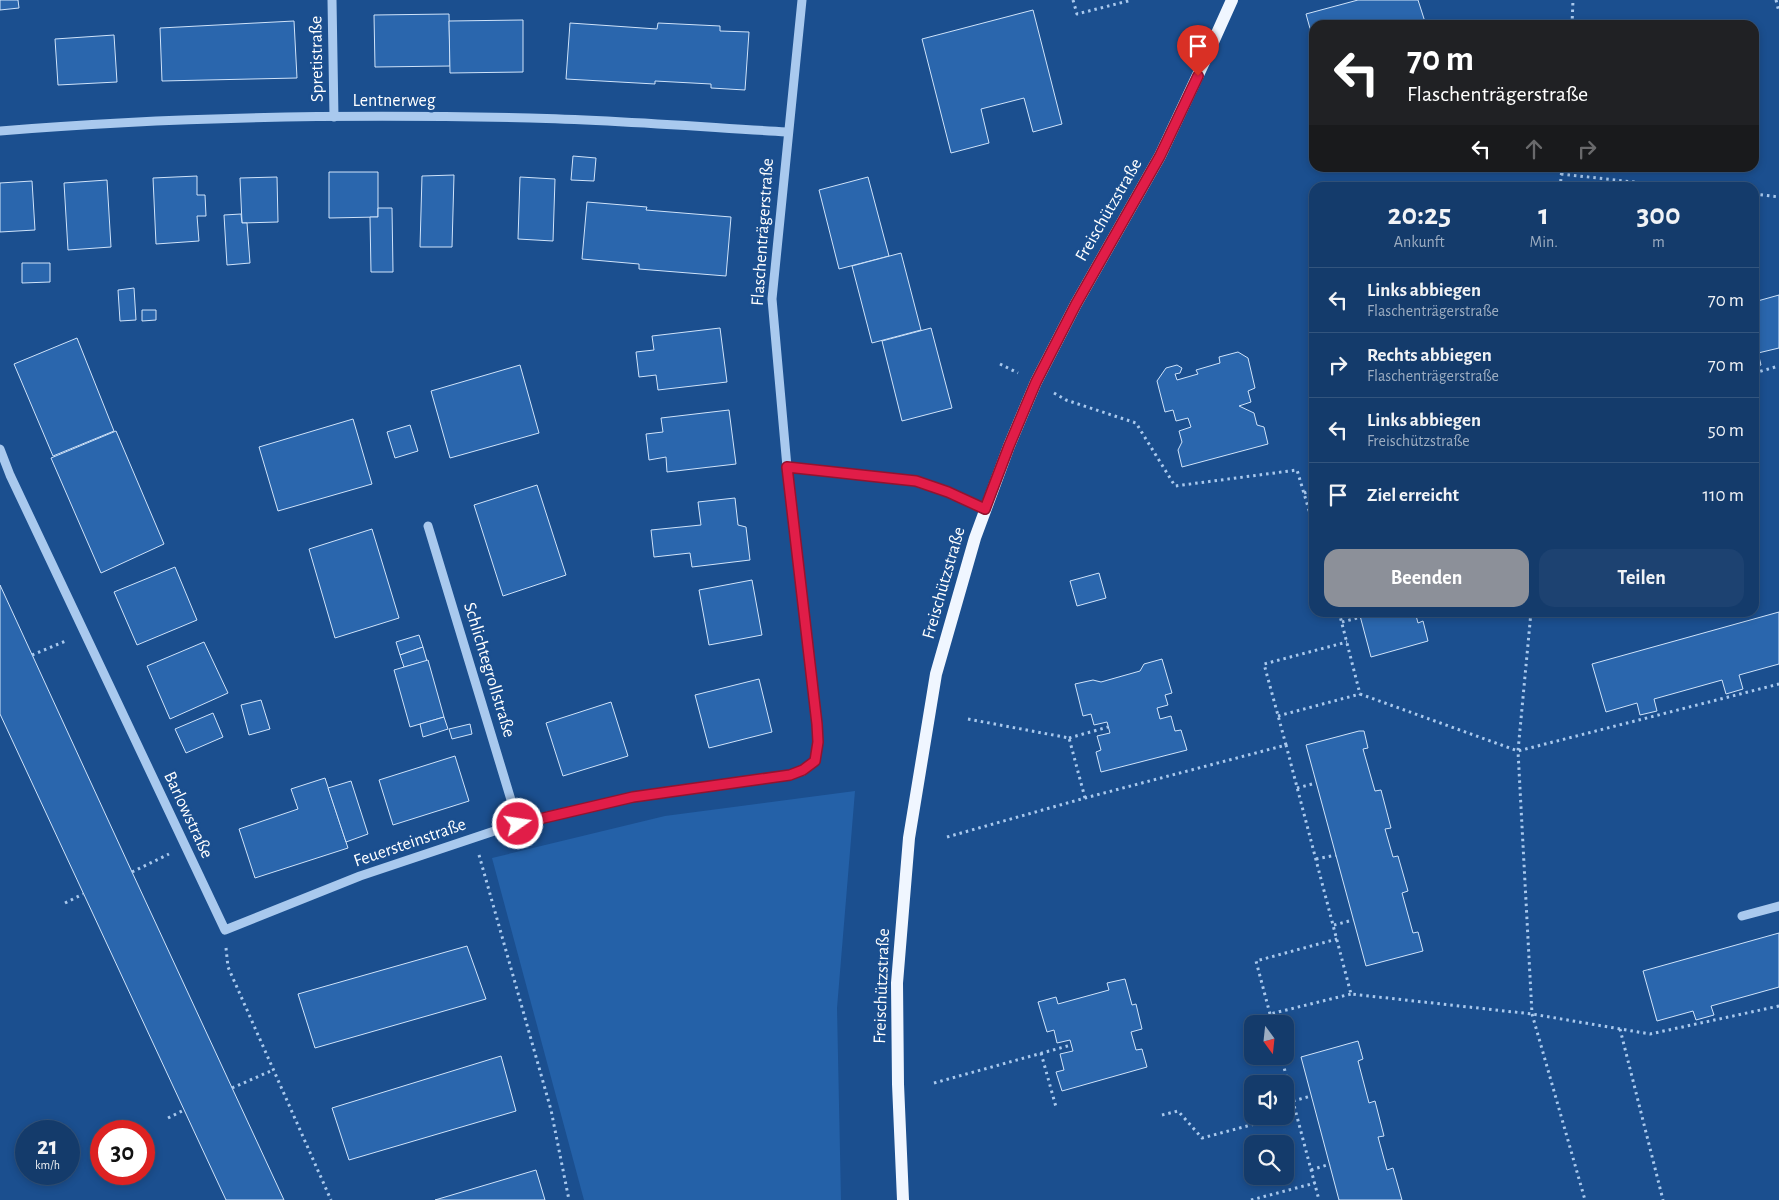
<!DOCTYPE html>
<html lang="de">
<meta charset="utf-8">
<style>
body{margin:0;font-family:"Alegreya Sans",sans-serif;background:#1d4271;color:#f1f3f6;height:100vh;display:flex;flex-direction:column;font-size:19px;white-space:nowrap}
*{box-sizing:border-box;margin:0}
p{font-size:16px;color:#9dadc1}
.icon{flex:none;width:28px;height:28px;fill:none;stroke:currentColor;stroke-width:2;stroke-linecap:round;stroke-linejoin:round}
.map{position:relative;flex:1;overflow:hidden}
.sheet{position:absolute;left:1309px;top:182px;width:450px;height:435px;display:flex;flex-direction:column;background:#143b6b;border-radius:15px;box-shadow:0 2px 8px #0003,0 0 0 1px #33557e}
.sheet>*{flex:none}
.hud{position:absolute;left:1309px;top:20px;width:450px;height:152px;border-radius:15px;box-shadow:0 2px 8px #0003,0 0 0 1px #33557e;background:#202124;color:#fff;overflow:hidden}
.needle{width:32px;rotate:165deg}
.tools{position:absolute;left:1244px;top:1015px;display:grid;gap:10px}
.tools a{display:grid;place-items:center;width:50px;height:50px;border-radius:10px;background:#143b6b;box-shadow:0 2px 8px #0003,0 0 0 1px #33557e;font-size:25px}
.speed{position:absolute;left:15px;top:1120px;display:flex;gap:10px;font-size:25px;font-weight:700;text-align:center}
.speed>*{display:grid;place-content:center;width:65px;height:65px;border-radius:50%;background:#143b6b;box-shadow:0 2px 8px #0003,0 0 0 1px #33557e;line-height:1}
.speed small{font-size:12px;font-weight:400}
.speed .limit{border:8px solid #d22;background:#fff;color:#111}
.pin{position:absolute;display:grid;place-items:center;width:42px;height:42px;color:#fff;margin:-51px -21px;border-radius:50% 50% 50% 0;rotate:-45deg;box-shadow:0 0 5px #0007}
.pin .icon{rotate:45deg}
.me{position:absolute;width:55px;margin:-28px;rotate:77deg;stroke-linejoin:round;filter:drop-shadow(0 0 4px #0008)}
.turn{display:flex;align-items:center;gap:18px;height:105px;padding:0 15px;font-size:22px}
.turn .icon{width:65px;height:65px;stroke-width:2.5}
.turn b{display:block;font-size:35px;line-height:42px}
.lanes{display:flex;align-items:center;height:48px;padding:0 15px;background:#0003;justify-content:center;gap:25px;direction:ltr}
.lanes .off{opacity:.35}
.eta{display:flex;justify-content:space-evenly;align-items:center;height:85px;text-align:center}
.eta b{font-size:30px;font-weight:700;line-height:35px}
.cta{display:flex;gap:10px;margin-top:auto;padding:10px 15px}
.cta a{flex:1;height:58px;border-radius:15px;background:#8c9099;color:#fff;font-size:20px;font-weight:700;line-height:58px;text-align:center}
.cta a+a{background:#1d4271;color:#f1f3f6}
ul{padding:0;list-style:none}
li{display:flex;align-items:center;gap:15px;height:65px;padding:0 15px;border-top:1px solid #33557e}
li div{flex:1}
li b{display:block;font-size:19px}
li em{font-style:normal}
.map>svg:first-child{display:block}
.green{fill:#2461a8}
.building{fill:#2a66ad;stroke:#cfe3fa}
.lines{fill:none;stroke-linecap:round;stroke-linejoin:round}
.path{stroke:#a9c9ee;stroke-width:3;stroke-dasharray:2.5 4;stroke-linecap:butt}
.minor{stroke:#a9c9ee;stroke-width:9}
.major{stroke:#f0f6ff;stroke-width:12}
.route-casing{stroke:#92132f;stroke-width:12}
.route{stroke:#e11d48;stroke-width:9}
.labels{text-anchor:middle;dominant-baseline:central;stroke-width:5;stroke-linejoin:round;paint-order:stroke}
.street-label{font-size:18px;fill:#fff;stroke:#1b4f8f}
</style>
<div class="map">
<svg width="1779" height="1200" viewBox="0 0 1779 1200">
<rect width="100%" height="100%" fill="#1b4f8f"/>
<!-- green -->
<path class="green" d="M855,791l-18,217 4,192h-257l-92,-342 173,-42z"/>
<!-- building -->
<g class="building">
<path d="M0,0h18l1,8 -19,2z"/>
<path d="M1358,0h60l8,25h-112v18l-8,-29z"/>
<path d="M1033,10l29,114 -29,8 -9,-34 -43,11 8,34 -38,10 -29,-114z"/>
<path d="M449,14l1,52 -75,1 -1,-52z"/>
<path d="M523,20v52l-73,1 -1,-52z"/>
<path d="M294,21l3,57 -135,3 -2,-53z"/>
<path d="M570,23l87,6 1,-6 62,3v5l29,1 -4,58 -34,-2v-4l-56,-3v3l-89,-5z"/>
<path d="M114,35l3,47 -59,3 -3,-46z"/>
<path d="M573,156l23,2 -2,23 -23,-1z"/>
<path d="M329,172h49v45l-49,1z"/>
<path d="M454,175l-2,72h-32l2,-71z"/>
<path d="M197,176v19h8l1,21h-9l2,25 -43,3 -3,-66z"/>
<path d="M277,177l1,45 -36,1 -2,-45z"/>
<path d="M520,177l35,2 -2,62 -35,-2z"/>
<path d="M868,177l21,79 -50,13 -20,-79z"/>
<path d="M107,180l4,67 -43,3 -4,-67z"/>
<path d="M32,181l3,49 -35,2v-49z"/>
<path d="M587,202l60,5 -1,3 85,7 -5,59 -87,-7v-5l-57,-5z"/>
<path d="M378,208h14l1,64h-22l-1,-55h8z"/>
<path d="M241,214l1,9h5l3,40 -23,2 -3,-50z"/>
<path d="M901,253l20,77 -49,13 -20,-77z"/>
<path d="M22,263h28v19l-28,1z"/>
<path d="M134,288l2,32 -16,1 -2,-31z"/>
<path d="M1779,295v53l-21,5 3,12 -7,2v-65z"/>
<path d="M142,310h14v10l-14,1z"/>
<path d="M720,328l7,54 -69,8 -2,-15 -17,2 -3,-25 18,-2 -2,-14z"/>
<path d="M931,328l21,80 -50,13 -20,-80z"/>
<path d="M77,338l37,93 -61,25 -39,-92z"/>
<path d="M1238,352l10,6 7,30 -7,3 3,11 -12,4 15,7 3,12 7,2 4,17 -86,23 -4,-17 4,-8 -3,-11 12,-4 -3,-9 -12,3 -3,-11 -8,2 -8,-31 9,-13 11,-3 5,3 -2,5 -5,1 2,6 21,-6 -2,-4 24,-7 -1,-6z"/>
<path d="M520,365l19,68 -89,25 -19,-67z"/>
<path d="M729,410l7,54 -69,8 -1,-15 -17,3 -3,-26 17,-2 -2,-14z"/>
<path d="M353,419l19,65 -94,27 -19,-64z"/>
<path d="M410,425l8,26 -23,7 -8,-26z"/>
<path d="M116,431l48,113 -63,29 -50,-115z"/>
<path d="M537,485l29,90 -63,21 -29,-91z"/>
<path d="M735,498l3,27 8,2 4,33 -58,7 -2,-14 -36,4 -3,-27 50,-5 -3,-23z"/>
<path d="M372,529l27,89 -64,20 -26,-89z"/>
<path d="M175,567l22,53 -60,25 -23,-53z"/>
<path d="M1099,573l7,25 -29,8 -7,-25z"/>
<path d="M752,580l10,55 -53,10 -10,-55z"/>
<path d="M0,585l132,287 152,328h-58l-226,-486z"/>
<path d="M1359,612h56l3,11 5,-2 5,20 -57,16z"/>
<path d="M1779,612v52l-40,11 4,14 -17,5 -4,-14 -68,19 3,12 -17,4 -3,-12 -31,9 -14,-48z"/>
<path d="M419,635l4,12 -23,8 -4,-13z"/>
<path d="M204,642l24,51 -58,26 -23,-53z"/>
<path d="M423,647l4,14 -23,6 -4,-12z"/>
<path d="M1162,659l10,34 -7,2 3,10 -11,3 3,11 11,-3 4,15 6,-1 6,20 -86,22 -5,-20 5,-2 -4,-14 13,-3 -3,-11 -13,3 -3,-11 -8,2 -8,-32 18,-4 8,2 39,-11 4,-7z"/>
<path d="M428,660l16,57 -34,10 -16,-57z"/>
<path d="M759,679l13,53 -63,16 -14,-53z"/>
<path d="M261,700l9,29 -21,6 -8,-30z"/>
<path d="M611,702l17,54 -65,20 -17,-53z"/>
<path d="M213,713l10,24 -37,16 -11,-24z"/>
<path d="M444,717l4,12 -25,8 -3,-13z"/>
<path d="M470,724l2,10 -20,5 -3,-10z"/>
<path d="M1359,731h5l4,17 -5,1 12,42 6,-1 10,38 -6,1 8,28 5,-1 10,35 -6,2 11,40 5,-1 5,19 -57,15 -60,-221z"/>
<path d="M455,756l14,45 -76,24 -14,-45z"/>
<path d="M325,778l23,70 -93,30 -16,-49 59,-20 -7,-20z"/>
<path d="M351,781l17,53 -22,8 -18,-54z"/>
<path d="M1779,933v54l-68,19 3,9 -18,5 -3,-9 -36,10 -14,-50z"/>
<path d="M467,946l19,53 -171,49 -17,-54z"/>
<path d="M1125,979l7,26 4,-1 6,25 -11,3 5,18 6,-1 5,18 -85,24 -6,-19 8,-2 -4,-16 13,-3 -3,-11 -13,3 -3,-13 -7,2 -9,-30 18,-5 2,7 51,-14 -2,-7z"/>
<path d="M1358,1041l5,18 -5,2 11,42 6,-2 9,35 -6,1 9,33 6,-2 9,32h-63l-38,-143z"/>
<path d="M501,1056l15,55 -167,49 -17,-52z"/>
<path d="M536,1170l9,30h-110z"/>
</g>
<g class="lines">
<!-- path -->
<g class="path">
<path d="M1073,0l4,14 55,-14"/>
<path d="M1776,0l3,12"/>
<path d="M1572,25l1,-25"/>
<path d="M1561,174l127,14"/>
<path d="M1560,188l2,-20"/>
<path d="M1754,194l25,3"/>
<path d="M1000,364l18,9"/>
<path d="M1754,373l25,-7"/>
<path d="M1054,393l12,7 70,23 39,63 122,-16 17,57"/>
<path d="M1304,493l10,-3"/>
<path d="M1339,612l21,82 158,57 261,-67"/>
<path d="M1531,612l-13,139 14,263 53,186"/>
<path d="M1342,622l19,-5"/>
<path d="M32,655l36,-15"/>
<path d="M1278,716l82,-22"/>
<path d="M968,719l101,19 16,60"/>
<path d="M1069,738l39,-11"/>
<path d="M1286,745l-22,-81 83,-22"/>
<path d="M1297,788l19,-5"/>
<path d="M947,837l138,-39 201,-53 65,249 181,20 118,20 129,-28"/>
<path d="M479,855l72,255 18,90"/>
<path d="M1316,859l20,-4"/>
<path d="M132,872l37,-18"/>
<path d="M65,903l18,-9"/>
<path d="M1334,925l19,-5"/>
<path d="M226,948l2,19 103,233"/>
<path d="M1270,1014l-14,-53 81,-22"/>
<path d="M1273,1024l-3,-10 81,-20"/>
<path d="M1620,1029l43,171"/>
<path d="M1041,1053l15,54"/>
<path d="M1281,1056l38,144"/>
<path d="M934,1083l137,-38"/>
<path d="M232,1088l41,-18"/>
<path d="M1293,1101l18,-5"/>
<path d="M1162,1115l16,-4 24,27 83,-22"/>
<path d="M1285,1116l11,-3"/>
<path d="M168,1118l16,-8"/>
<path d="M1311,1170l19,-6"/>
<path d="M1251,1200l64,-17"/>
</g>
<!-- minor -->
<g class="minor">
<path d="M332,0l2,117"/>
<path d="M0,131c176,-15 354,-17 530,-13 86,2 172,9 257,14"/>
<path d="M0,449l10,26 215,455 135,-54 158,-53 115,-26 157,-22 13,-4 12,-10 3,-19 -1,-18 -30,-257 -15,-168 30,-299"/>
<path d="M787,467l130,14 31,11 37,17"/>
<path d="M428,526l90,297"/>
<path d="M1742,916l37,-10"/>
</g>
<!-- major -->
<path class="major" d="M903,1200l-5,-116 -1,-101 12,-145 27,-164 39,-136 34,-92 27,-64 40,-78 84,-148 45,-96 27,-60"/>
</g>
<g class="lines">
<!-- route casing -->
<g class="route-casing">
<path id="route" d="M518,824l115,-27 157,-22 13,-5 12,-9 3,-19 -1,-18 -30,-257 129,14 32,11 37,17 24,-63 27,-64 40,-78 84,-148 38,-80"/>
</g>
<!-- route -->
<use href="#route" class="route"/>
</g>
<g class="labels">
<!-- street labels -->
<g class="street-label">
<text transform="translate(317 59) rotate(-91)">Spretistraße</text>
<text x="394" y="101">Lentnerweg</text>
<text transform="translate(1109 210) rotate(-60)">Freischützstraße</text>
<text transform="translate(763 232) rotate(-86)">Flaschenträgerstraße</text>
<text transform="translate(944 583) rotate(-74)">Freischützstraße</text>
<text transform="translate(489 670) rotate(73)">Schlichtegrollstraße</text>
<text transform="translate(188 815) rotate(65)">Barlowstraße</text>
<text transform="translate(410 843) rotate(-19)">Feuersteinstraße</text>
<text transform="translate(882 986) rotate(-88)">Freischützstraße</text>
</g>
</g>
</svg>
<div class="tools">
<a><svg class="needle" viewBox="-14 -14 28 28"><path d="M0-13l5 13h-10z" fill="#e53935"/><path d="M0 13l5-13h-10z" fill="#9dadc1"/></svg></a>
<a><svg class="icon" aria-label="sound" viewBox="0 0 24 24"><path d="M4 9h4l5-4v14l-5-4H4zM17 9q2 3 0 6"/></svg></a>
<a><svg class="icon" aria-label="search" viewBox="0 0 24 24"><circle cx="10" cy="10" r="6"/><path d="M15 15l6 6"/></svg></a>
</div>
<div class="speed"><div>21<small>km/h</small></div><div class="limit">30</div></div>
<div class="pin" style="left:1198px;top:76px;background:#d93025"><svg class="icon" aria-label="arrive" viewBox="0 0 24 24"><path d="M6 21V4h12l-3 4 3 4H6"/></svg></div>
<svg class="me" style="left:518px;top:824px" viewBox="-20 -20 40 40"><circle r="17" fill="#e11d48" stroke="#fff" stroke-width="3"/><path d="M0-11L8 9 0 5-8 9z" fill="#fff"/></svg>
<div class="hud">
<div class="turn"><svg class="icon" aria-label="left" viewBox="0 0 24 24"><path d="M17 20v-9H6M10 6l-5 5 5 5"/></svg><div><b>70 m</b>Flaschenträgerstraße</div></div>
<div class="lanes"><svg class="icon" aria-label="left" viewBox="0 0 24 24"><path d="M17 20v-9H6M10 6l-5 5 5 5"/></svg><svg class="icon off" aria-label="ahead" viewBox="0 0 24 24"><path d="M12 20V5M6 11l6-6 6 6"/></svg><svg class="icon off" aria-label="right" viewBox="0 0 24 24"><path d="M7 20v-9h11M14 6l5 5-5 5"/></svg></div>
</div>
<section class="sheet">
<div class="eta">
<div><b>20:25</b><p>Ankunft</p></div>
<div><b>1</b><p>Min.</p></div>
<div><b>300</b><p>m</p></div>
</div>
<ul>
<li><svg class="icon" aria-label="left" viewBox="0 0 24 24"><path d="M17 20v-9H6M10 6l-5 5 5 5"/></svg><div><b>Links abbiegen</b><p>Flaschenträgerstraße</p></div><em>70 m</em></li>
<li><svg class="icon" aria-label="right" viewBox="0 0 24 24"><path d="M7 20v-9h11M14 6l5 5-5 5"/></svg><div><b>Rechts abbiegen</b><p>Flaschenträgerstraße</p></div><em>70 m</em></li>
<li><svg class="icon" aria-label="left" viewBox="0 0 24 24"><path d="M17 20v-9H6M10 6l-5 5 5 5"/></svg><div><b>Links abbiegen</b><p>Freischützstraße</p></div><em>50 m</em></li>
<li><svg class="icon" aria-label="arrive" viewBox="0 0 24 24"><path d="M6 21V4h12l-3 4 3 4H6"/></svg><div><b>Ziel erreicht</b></div><em>110 m</em></li>
</ul>
<div class="cta"><a>Beenden</a><a>Teilen</a></div>
</section>
</div>
